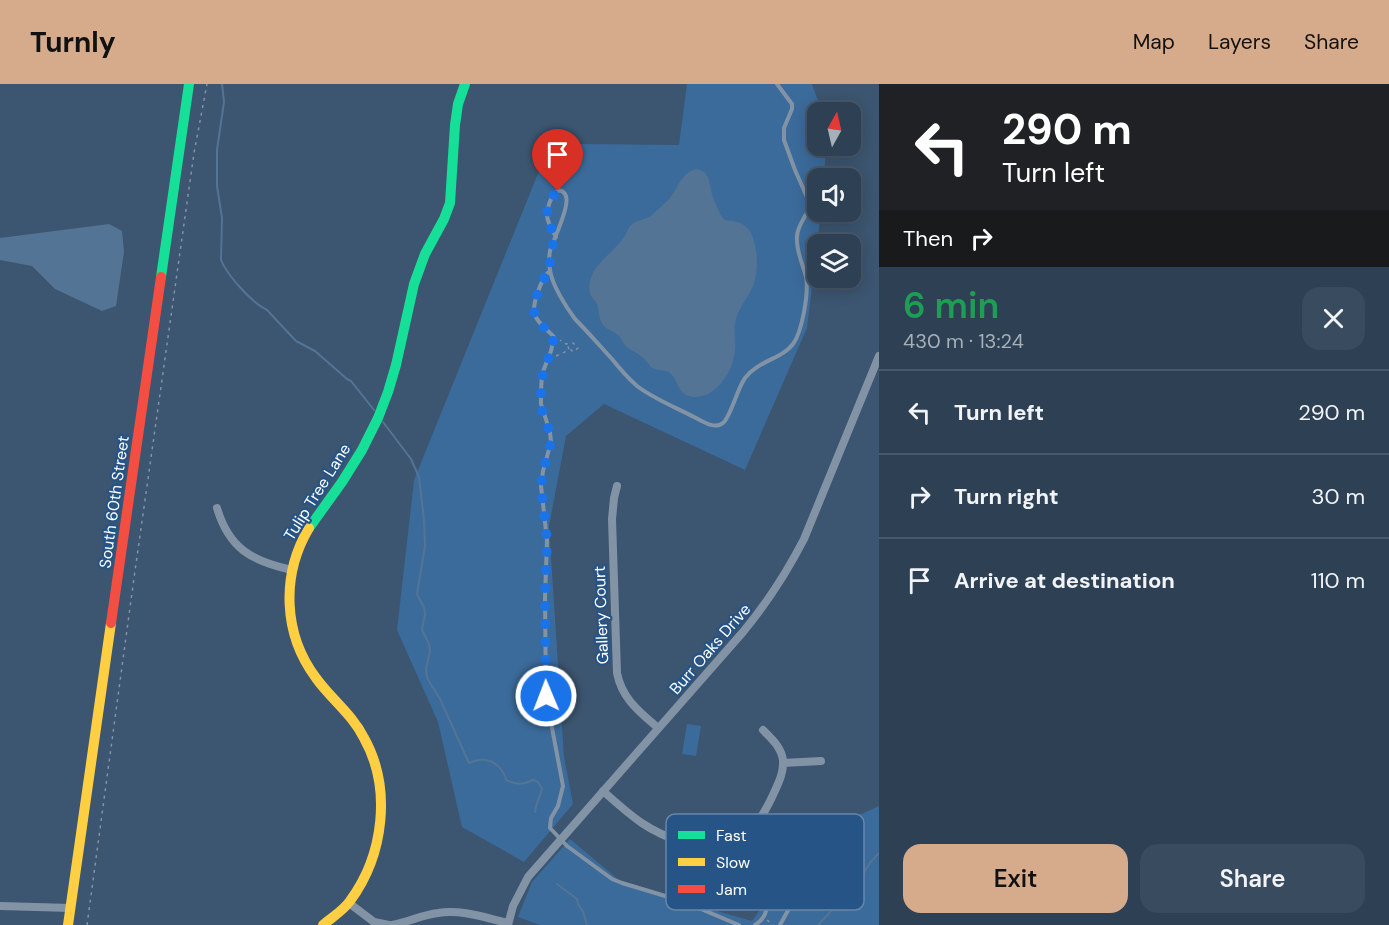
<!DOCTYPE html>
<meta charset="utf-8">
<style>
body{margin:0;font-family:"DM Sans",sans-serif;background:#394b5e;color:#f1f3f6;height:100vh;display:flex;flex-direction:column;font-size:22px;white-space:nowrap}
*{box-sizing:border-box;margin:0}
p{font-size:20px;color:#a7afb8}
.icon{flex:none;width:33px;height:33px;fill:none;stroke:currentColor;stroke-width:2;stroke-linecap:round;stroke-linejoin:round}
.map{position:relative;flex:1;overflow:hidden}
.panel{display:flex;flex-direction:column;background:#2d4054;width:510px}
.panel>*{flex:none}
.banner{background:#202124;color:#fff;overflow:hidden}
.needle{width:39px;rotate:8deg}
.fabs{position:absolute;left:807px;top:18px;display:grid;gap:12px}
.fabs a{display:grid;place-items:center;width:54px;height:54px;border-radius:12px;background:#2d4054;box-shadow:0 3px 15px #0003,0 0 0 2px #48596b;font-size:30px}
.pin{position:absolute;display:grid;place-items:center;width:51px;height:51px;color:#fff;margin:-62px -26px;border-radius:50% 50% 50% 0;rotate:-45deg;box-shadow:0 0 6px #0007}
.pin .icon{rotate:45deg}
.me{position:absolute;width:66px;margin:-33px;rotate:359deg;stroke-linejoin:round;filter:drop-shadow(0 0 4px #0008)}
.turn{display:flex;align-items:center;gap:21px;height:126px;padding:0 24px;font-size:27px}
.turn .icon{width:78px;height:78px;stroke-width:2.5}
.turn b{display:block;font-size:42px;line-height:51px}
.then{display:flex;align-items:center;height:57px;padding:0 24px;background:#0003;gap:12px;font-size:22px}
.round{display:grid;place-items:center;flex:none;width:63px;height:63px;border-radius:18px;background:#394b5e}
.overview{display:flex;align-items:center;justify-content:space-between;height:102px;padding:0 24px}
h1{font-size:36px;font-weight:600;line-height:45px;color:#1e9e55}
.primary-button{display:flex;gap:12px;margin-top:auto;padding:12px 24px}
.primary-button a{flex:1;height:69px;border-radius:18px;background:#d6ab8b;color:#111;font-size:24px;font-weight:600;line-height:69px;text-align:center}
.primary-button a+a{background:#394b5e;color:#f1f3f6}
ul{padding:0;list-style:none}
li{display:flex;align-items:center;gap:18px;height:84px;padding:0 24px;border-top:2px solid #48596b}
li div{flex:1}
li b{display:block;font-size:22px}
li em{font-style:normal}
header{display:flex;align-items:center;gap:36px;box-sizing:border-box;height:84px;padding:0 30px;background:#d6ab8b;color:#111}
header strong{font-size:28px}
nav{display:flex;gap:33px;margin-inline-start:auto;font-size:21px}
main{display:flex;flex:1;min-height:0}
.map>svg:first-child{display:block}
.green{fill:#3b6b9b}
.water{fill:#547495}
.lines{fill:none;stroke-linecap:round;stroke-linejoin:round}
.stream{stroke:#547495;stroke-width:2}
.path{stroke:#8393a6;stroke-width:1.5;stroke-dasharray:3 4.5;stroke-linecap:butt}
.lane{stroke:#8393a6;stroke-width:4}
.street{stroke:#8393a6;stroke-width:8}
.fast{stroke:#16e098;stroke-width:10}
.slow{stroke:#ffcf43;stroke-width:10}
.jam{stroke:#f24e42;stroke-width:10}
.route{stroke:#1a73e8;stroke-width:10;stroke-dasharray:0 18}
.labels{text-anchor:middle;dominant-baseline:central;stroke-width:4.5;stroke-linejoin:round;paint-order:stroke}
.street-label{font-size:16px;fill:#fff;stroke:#265486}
.key{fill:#265486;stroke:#6787aa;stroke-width:1.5}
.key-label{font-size:16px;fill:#fff}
</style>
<header>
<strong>Turnly</strong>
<nav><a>Map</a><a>Layers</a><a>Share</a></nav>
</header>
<main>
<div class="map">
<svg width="879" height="841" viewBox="0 0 879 841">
<rect width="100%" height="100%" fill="#3c5570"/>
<!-- green -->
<g class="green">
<path d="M687,0h125l10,28h-4v34h8l-2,32h-6v34h3l-14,116 -62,142 -141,-66 -38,32 -17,90 15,231 9,47 -49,58 -62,-35 -24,-105 -41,-92 17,-150 125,-309 39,-27 101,1z"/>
<path d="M687,640l14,2 -5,30 -14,-2z"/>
<path d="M879,722v119h-339l-22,-8 14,-35 38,-43 49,41 63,21 70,20 62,-86z"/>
</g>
<!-- water -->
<g class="water">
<path d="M698,85c11,4 11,11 13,21 1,6 4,12 6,17 2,4 4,10 7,12 4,3 4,1 9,2 11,1 19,10 21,20 4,14 4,32 -1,45 -5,12 -14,21 -17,33 -3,10 0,21 -1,31 -1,20 -19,49 -42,47 -15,-2 -14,-14 -21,-22 -5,-7 -14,-3 -21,-8 -3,-3 -5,-7 -9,-10 -4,-4 -10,-6 -15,-10 -4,-3 -5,-8 -8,-11 -4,-4 -11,-6 -15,-10 -6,-7 -4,-14 -7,-22 -2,-4 -6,-6 -7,-11 -5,-24 20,-37 32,-53 4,-4 5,-11 9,-15 6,-5 14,-5 21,-10 4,-4 9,-8 13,-12 13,-10 14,-32 33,-34z"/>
<path d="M109,140l13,7 2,21 -8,54 -14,5 -47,-22 -23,-23 -32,-6v-22z"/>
</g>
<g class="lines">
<!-- stream -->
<g class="stream">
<path d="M222,0l2,18 -7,48v36l5,32 -1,42c6,15 31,43 46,50l29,31 19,10 32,28 4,2 23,29"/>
<path d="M383,338l28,37 8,18 5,43 1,26 -8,48 7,14 1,6 -3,16 7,14 1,7 -4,18 1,9 13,21 29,64c5,-2 11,-4 16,-3 10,1 19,10 21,20 11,5 16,5 27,0l5,2 4,7c-2,8 -6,14 -7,23"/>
<path d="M557,800l20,15 1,5 5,8 4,13"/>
<path d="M818,841l14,-15 4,-13 4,-6 6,-2 15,-11 8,-14 10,-11"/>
</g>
<!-- path -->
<g class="path">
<path d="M556,272l13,-6 -1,-4 5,6 5,-4 -5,-5 -7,1 -6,-4"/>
<path d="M767,836l6,5"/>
<path d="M87,841l47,-347 60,-425 13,-69"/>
</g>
<!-- lane -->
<g class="lane">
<path d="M556,153c-3,-6 -8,-13 -9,-21 -1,-7 8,-35 18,-22 7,9 -12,46 -15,57 -1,6 -1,13 0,19 2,15 16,37 25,49 13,13 25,27 37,40 8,10 16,19 25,27 17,13 38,21 57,31 8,4 21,13 29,6 8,-7 14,-34 22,-45 14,-18 37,-19 48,-34 9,-12 16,-51 13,-67 -3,-13 -10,-25 -9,-40 0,-13 11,-21 13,-33l-15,-34 -11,-30v-12l8,-19v-5l-15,-20"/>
<path d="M550,187c-8,5 -19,35 -15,44 3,9 13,15 19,22l-3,14 -9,23 -1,16v14l9,28 1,10 -8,29 -2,15 6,54 -2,58 1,98 17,90 -5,20 -7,12 -1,10 17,18 45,33 10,4 60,18 57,24"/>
<path d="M826,751l6,2 -3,3 -4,-1z"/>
<path d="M755,841c16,-10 8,-20 19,-31 6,-6 14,-4 21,-6 11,-3 27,-36 31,-46l3,-2"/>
<path d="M780,841l22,-40"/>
</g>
<!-- street -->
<g class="street">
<path d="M617,402l-3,12 -2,21 5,154c5,26 23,39 41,55"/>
<path d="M217,424c12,41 35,53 75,62"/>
<path d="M783,679l38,-2"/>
<path d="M603,707c27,24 45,41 80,51 9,2 18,5 27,4 35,0 50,-23 63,-51 5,-11 11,-22 10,-35 -2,-13 -11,-21 -20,-30"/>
<path d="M349,819l25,19 15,3"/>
<path d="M0,822l71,2"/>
<path d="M392,841c16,-3 30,-10 46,-12 23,-4 48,5 70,10"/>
<path d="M508,841l5,-19 15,-29 215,-245c24,-29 44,-60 61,-93l75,-183"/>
</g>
<!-- fast -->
<g class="fast">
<path d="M161,193l28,-193"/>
<path d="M309,444l33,-46 20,-32 16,-32 10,-26 8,-27 18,-81 11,-30 19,-35 6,-16 5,-78 3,-21 7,-20"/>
</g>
<!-- slow -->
<g class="slow">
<path d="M309,444c-28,47 -26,106 7,150 15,21 36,36 48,60 28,50 20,117 -14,163 -7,10 -18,16 -27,24"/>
<path d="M68,841l43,-302"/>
</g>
<!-- jam -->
<path class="jam" d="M111,539l50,-346"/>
</g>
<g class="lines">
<!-- route -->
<path class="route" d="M546,612l-1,-98 2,-58 -6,-54 2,-15 8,-29 -1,-10 -7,-17 -2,-11v-14l2,-16 8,-23 3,-14c-6,-7 -16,-13 -19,-22 -4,-9 7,-38 15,-44v-19l6,-15c-2,-4 -5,-9 -7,-13 -5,-11 0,-27 9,-33"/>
</g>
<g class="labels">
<!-- street labels -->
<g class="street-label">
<text transform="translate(317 408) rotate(-58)">Tulip Tree Lane</text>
<text transform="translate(114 418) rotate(-82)">South 60th Street</text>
<text transform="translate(601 531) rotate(-92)">Gallery Court</text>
<text transform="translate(710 565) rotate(-49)">Burr Oaks Drive</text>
</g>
</g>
<!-- legend -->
<rect x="666" y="730" width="198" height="96" rx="9" class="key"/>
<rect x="678" y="747" width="27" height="8" fill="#16e098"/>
<rect x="678" y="774" width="27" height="8" fill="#ffcf43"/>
<rect x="678" y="801" width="27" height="8" fill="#f24e42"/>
<g class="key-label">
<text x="716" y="757">Fast</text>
<text x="716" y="784">Slow</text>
<text x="716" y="811">Jam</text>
</g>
</svg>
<div class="fabs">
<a><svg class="needle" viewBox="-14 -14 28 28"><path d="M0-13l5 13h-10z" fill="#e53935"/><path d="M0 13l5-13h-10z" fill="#a7afb8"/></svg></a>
<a><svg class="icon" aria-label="sound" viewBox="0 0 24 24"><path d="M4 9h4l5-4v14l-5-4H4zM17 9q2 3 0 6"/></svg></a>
<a><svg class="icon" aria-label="layers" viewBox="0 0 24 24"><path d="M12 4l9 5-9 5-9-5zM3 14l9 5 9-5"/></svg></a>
</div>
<div class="pin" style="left:558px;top:107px;background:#d93025"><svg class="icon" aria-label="arrive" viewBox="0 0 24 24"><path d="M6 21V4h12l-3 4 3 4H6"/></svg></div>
<svg class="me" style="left:546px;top:612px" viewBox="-20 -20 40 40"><circle r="17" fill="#1a73e8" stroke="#fff" stroke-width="3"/><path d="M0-11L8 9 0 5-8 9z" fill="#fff"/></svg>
</div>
<section class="panel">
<div class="banner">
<div class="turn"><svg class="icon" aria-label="left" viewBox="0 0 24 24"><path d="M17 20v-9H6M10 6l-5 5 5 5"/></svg><div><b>290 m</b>Turn left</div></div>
<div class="then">Then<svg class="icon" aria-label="right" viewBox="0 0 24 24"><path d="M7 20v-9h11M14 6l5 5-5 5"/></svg></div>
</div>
<div class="overview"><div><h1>6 min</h1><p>430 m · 13:24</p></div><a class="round"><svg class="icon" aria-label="close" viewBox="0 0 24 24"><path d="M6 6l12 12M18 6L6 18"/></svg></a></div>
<ul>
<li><svg class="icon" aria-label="left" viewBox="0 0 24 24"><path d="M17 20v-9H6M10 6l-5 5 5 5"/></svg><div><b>Turn left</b></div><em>290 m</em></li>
<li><svg class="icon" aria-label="right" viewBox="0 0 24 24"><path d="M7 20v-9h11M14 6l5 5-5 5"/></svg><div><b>Turn right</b></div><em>30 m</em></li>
<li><svg class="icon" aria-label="arrive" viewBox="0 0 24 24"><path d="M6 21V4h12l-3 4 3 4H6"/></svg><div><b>Arrive at destination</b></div><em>110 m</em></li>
</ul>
<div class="primary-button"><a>Exit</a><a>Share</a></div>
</section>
</main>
